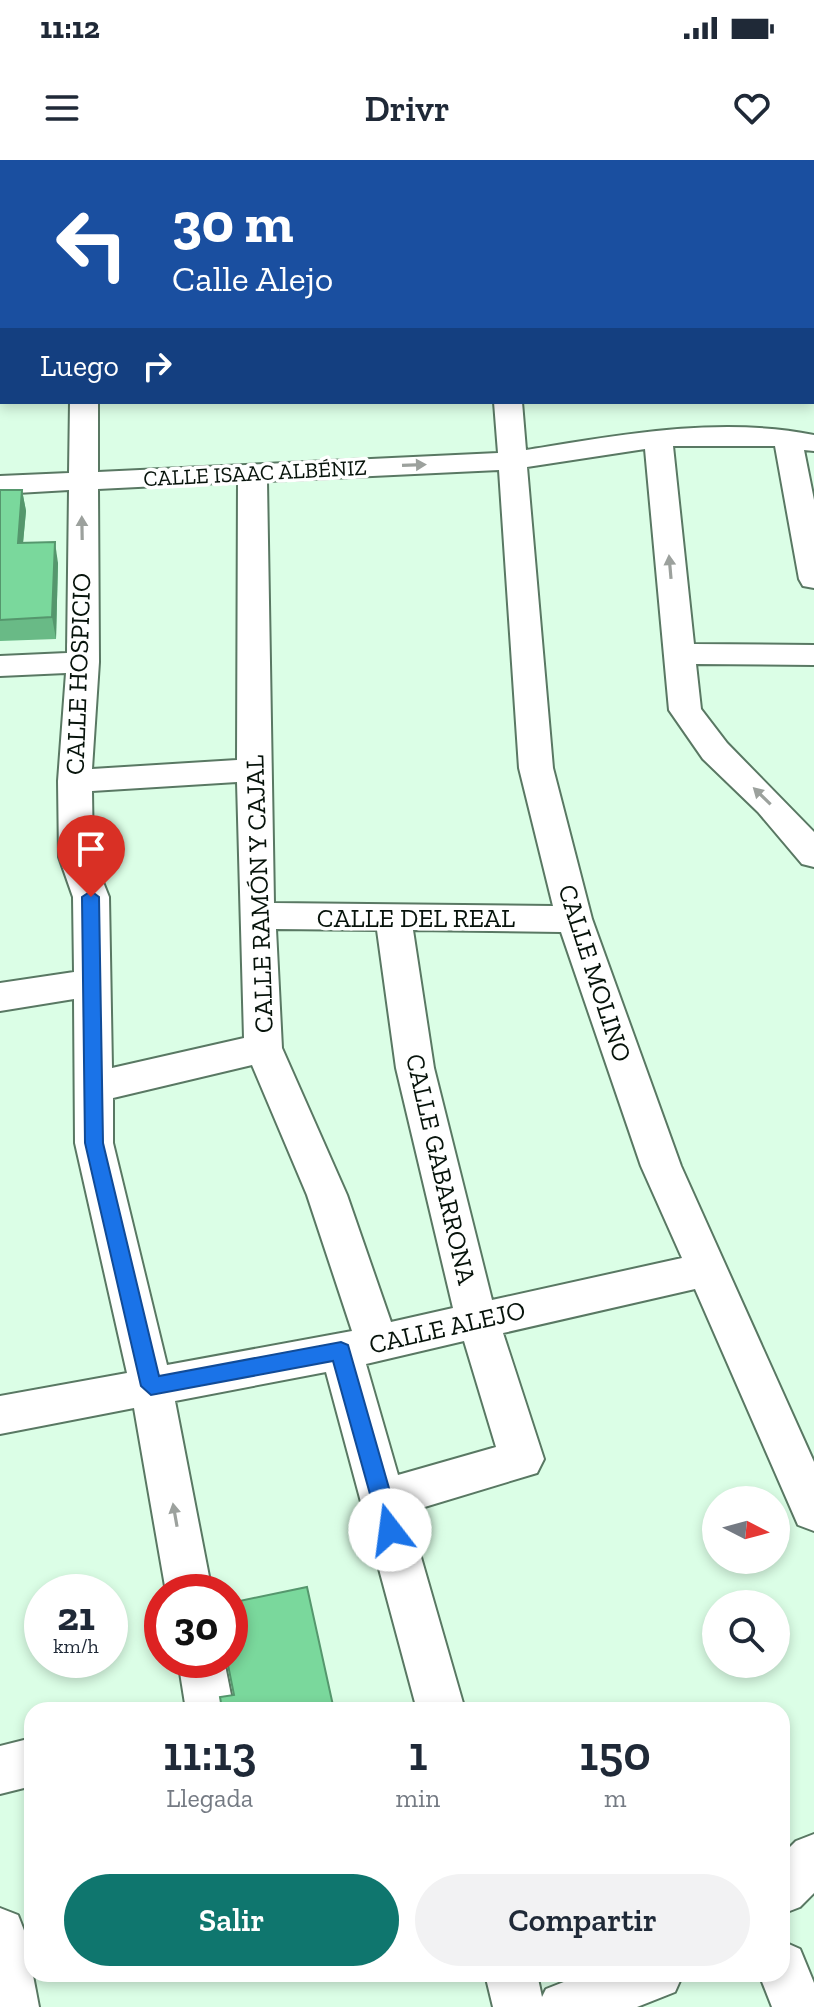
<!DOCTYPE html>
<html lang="es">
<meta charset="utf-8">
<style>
body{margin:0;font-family:"Zilla Slab",serif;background:#f2f2f3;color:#1f2937;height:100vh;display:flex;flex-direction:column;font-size:30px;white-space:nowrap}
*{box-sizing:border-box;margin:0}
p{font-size:26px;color:#747a83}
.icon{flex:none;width:44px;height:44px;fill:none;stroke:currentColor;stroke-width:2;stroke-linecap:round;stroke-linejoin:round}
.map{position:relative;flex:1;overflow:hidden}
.details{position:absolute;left:24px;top:1542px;width:766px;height:280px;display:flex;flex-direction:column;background:#fff;border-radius:24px;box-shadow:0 4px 12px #0003}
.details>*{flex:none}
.top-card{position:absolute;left:0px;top:0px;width:814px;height:244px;box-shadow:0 4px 12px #0003;background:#1a4fa0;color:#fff;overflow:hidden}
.needle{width:52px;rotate:96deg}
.tools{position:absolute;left:702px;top:1326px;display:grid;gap:16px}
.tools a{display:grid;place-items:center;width:88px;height:88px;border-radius:50%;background:#fff;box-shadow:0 4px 12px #0003;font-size:40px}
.speed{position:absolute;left:24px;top:1414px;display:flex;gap:16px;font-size:40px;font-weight:700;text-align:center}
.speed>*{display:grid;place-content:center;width:104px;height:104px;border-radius:50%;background:#fff;box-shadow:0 4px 12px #0003;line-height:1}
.speed small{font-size:20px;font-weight:400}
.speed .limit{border:12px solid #d22;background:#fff;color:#111}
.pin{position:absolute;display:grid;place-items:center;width:68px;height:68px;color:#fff;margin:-82px -34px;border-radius:50% 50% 50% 0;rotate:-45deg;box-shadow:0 0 8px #0007}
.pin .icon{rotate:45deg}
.me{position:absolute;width:88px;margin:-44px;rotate:345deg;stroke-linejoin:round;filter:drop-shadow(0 0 6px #0008)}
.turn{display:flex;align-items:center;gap:28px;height:168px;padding:0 40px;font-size:36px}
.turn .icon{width:104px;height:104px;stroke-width:2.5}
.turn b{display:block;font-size:56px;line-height:68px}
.then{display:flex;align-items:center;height:76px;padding:0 40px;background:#0003;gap:16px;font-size:30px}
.eta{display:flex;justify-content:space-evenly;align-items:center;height:136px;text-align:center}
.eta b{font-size:48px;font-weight:600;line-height:56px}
.action{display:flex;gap:16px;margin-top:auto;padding:16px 40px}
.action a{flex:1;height:92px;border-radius:48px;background:#0f766e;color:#fff;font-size:32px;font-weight:600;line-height:92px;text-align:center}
.action a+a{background:#f2f2f3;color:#1f2937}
.status{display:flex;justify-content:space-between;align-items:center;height:56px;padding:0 40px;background:#fff;direction:ltr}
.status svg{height:22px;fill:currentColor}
header{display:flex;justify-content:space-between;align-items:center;height:104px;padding:0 40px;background:#fff;font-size:36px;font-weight:600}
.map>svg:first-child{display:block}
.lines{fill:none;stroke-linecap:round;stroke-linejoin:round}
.street-casing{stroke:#597863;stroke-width:4}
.primary-casing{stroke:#4a9667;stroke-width:4}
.street{fill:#fff;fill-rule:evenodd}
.primary{fill:#a8ebc2;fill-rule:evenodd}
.wall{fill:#69ba86}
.shaded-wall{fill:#55976d}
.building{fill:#7ad89c;stroke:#55976d;stroke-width:2}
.oneway{fill:#9ca19d}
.route{fill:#1a73e8;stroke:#114b97;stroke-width:2}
.labels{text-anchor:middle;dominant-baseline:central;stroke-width:7;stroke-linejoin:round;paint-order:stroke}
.far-street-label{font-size:22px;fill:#07130b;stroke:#fff}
.street-label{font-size:26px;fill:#07130b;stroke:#fff}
</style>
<div class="status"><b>11:12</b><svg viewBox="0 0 49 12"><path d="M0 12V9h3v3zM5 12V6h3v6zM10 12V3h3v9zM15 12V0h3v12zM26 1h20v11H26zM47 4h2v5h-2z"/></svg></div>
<header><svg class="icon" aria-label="menu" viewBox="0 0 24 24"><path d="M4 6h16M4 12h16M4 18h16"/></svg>Drivr<svg class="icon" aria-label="heart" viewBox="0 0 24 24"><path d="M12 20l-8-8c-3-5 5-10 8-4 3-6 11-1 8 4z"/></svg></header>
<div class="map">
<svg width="814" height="1847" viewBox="0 0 814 1847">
<rect width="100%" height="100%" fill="#dbfee6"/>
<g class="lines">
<!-- street casing -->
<g class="street-casing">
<g id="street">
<rect x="264" y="0" width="24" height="2"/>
<rect x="448" y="0" width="24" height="2"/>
<rect x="0" y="36" width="2" height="14"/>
<rect x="0" y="140" width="2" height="16"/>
<rect x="0" y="216" width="2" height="16"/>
<path d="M70,242h28v70l400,-19 -4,-51h28l4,48c94,-15 193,-34 288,-15v16l-10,-1 10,50v88l-11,-2 -4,-7 -24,-133h-102l21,198 120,1v20l-118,-1 5,45 26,34 87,89v35l-12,-3 -44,-52 -55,-53 -34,-49 -24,-261 -118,18 26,301 39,151 89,247 133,296v69l-16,-6 -103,-236 -192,44 41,126 -7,14 -129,39 57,198h-48l-91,-338 -151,29 37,191h-46l-32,-184 -134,26v-38l127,-23 -52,-230 -1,-144 -74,12v-28l74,-11 -1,-75 -14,-40 -1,-76 8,-108 -66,3v-20l67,-3 2,-163 -69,4v-18l69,-3zM499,310l20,298 34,138 -279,-3 -7,-422zM238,322l-1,278 -145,9 7,-107 -1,-173zM237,622l7,256 -132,30 -3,-171 -16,-40 -1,-66zM276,769l101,1 19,138 57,240 -62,14 -44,-127 -65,-147zM413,770l148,2 80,234 41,92 -190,42 -58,-232zM252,905l55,130 45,136 -185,34 -54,-222v-45zM464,1181l32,106 -98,28 -32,-111z"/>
<path d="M178,1500h46l10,50h-48z"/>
<path d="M32,1578v48l-32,8v-48z"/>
<path d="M814,1674v59l-14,14 -18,7v-59l14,-14z"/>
<path d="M0,1748l18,7 7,18 14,74h-39z"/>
<path d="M782,1781l18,8 14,34v24h-42l-13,-33h23z"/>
<path d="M485,1814h52l5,23 4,-8 38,-15h99l-8,18 -38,15h-144z"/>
</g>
</g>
<!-- primary casing -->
<g class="primary-casing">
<g id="primary">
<path d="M57,0h28l-29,2z"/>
<path d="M2,92v20l-2,1v-20z"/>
</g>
</g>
<!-- street -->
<use href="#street" class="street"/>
<!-- primary -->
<use href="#primary" class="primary"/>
</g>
<!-- wall -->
<path class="wall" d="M0,330h22l4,21 -3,32 35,20 -2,76 -56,2z"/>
<!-- shaded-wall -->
<g class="shaded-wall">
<path d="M22,330l4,21 -5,53 -3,-21z"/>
<path d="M55,382l3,21 -2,76 -4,-22z"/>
</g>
<!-- building -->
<g class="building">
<path d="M0,330h22l-4,53 37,-1 -3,75 -52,3z"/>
<path d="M307,1427l27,123h-136l23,-7 -1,-6 14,-2 -7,-35h3v-57z"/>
</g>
<!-- one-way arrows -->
<defs><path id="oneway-solid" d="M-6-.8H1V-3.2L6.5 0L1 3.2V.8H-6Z" transform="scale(2)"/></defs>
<g class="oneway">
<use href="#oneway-solid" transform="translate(414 305) rotate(-2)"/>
<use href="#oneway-solid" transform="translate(82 368) rotate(-91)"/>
<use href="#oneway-solid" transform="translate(670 407) rotate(-95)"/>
<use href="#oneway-solid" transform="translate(762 636) rotate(-136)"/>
<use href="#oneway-solid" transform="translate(175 1355) rotate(-100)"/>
</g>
<!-- route -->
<path class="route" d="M91,731l8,6 4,246 56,233 182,-34 7,3 53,185 -3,7 -8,2 -7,-2 -3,-7 -47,-169 -182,34 -10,-9 -56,-243 -3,-246z"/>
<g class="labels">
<!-- far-street labels -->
<g class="far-street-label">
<text transform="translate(255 313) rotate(-3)">CALLE ISAAC ALBÉNIZ</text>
</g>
<!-- street labels -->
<g class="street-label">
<text transform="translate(78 514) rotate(-88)">CALLE HOSPICIO</text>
<text transform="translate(259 734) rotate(-92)">CALLE RAMÓN Y CAJAL</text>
<text x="416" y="758">CALLE DEL REAL</text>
<text transform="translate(595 813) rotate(72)">CALLE MOLINO</text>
<text transform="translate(441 1009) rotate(77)">CALLE GABARRONA</text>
<text transform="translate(447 1167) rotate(-13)">CALLE ALEJO</text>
</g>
</g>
</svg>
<div class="tools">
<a><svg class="needle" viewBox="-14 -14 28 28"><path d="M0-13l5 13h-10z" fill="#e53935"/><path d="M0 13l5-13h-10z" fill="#747a83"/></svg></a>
<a><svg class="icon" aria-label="search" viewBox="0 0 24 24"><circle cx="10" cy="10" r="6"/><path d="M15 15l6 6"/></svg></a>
</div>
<div class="speed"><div>21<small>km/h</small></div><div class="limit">30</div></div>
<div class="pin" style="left:91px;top:737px;background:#d93025"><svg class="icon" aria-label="arrive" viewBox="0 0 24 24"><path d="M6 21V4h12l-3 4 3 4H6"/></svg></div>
<svg class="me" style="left:390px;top:1370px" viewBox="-20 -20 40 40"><circle r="19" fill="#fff"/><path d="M0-13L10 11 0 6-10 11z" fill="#1a73e8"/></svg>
<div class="top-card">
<div class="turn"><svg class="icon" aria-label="left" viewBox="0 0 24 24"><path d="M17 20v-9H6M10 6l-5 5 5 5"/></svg><div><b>30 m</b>Calle Alejo</div></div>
<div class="then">Luego<svg class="icon" aria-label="right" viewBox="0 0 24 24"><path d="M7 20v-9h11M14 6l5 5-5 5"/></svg></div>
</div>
<section class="details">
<div class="eta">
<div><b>11:13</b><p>Llegada</p></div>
<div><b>1</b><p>min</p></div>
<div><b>150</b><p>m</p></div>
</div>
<div class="action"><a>Salir</a><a>Compartir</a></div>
</section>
</div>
